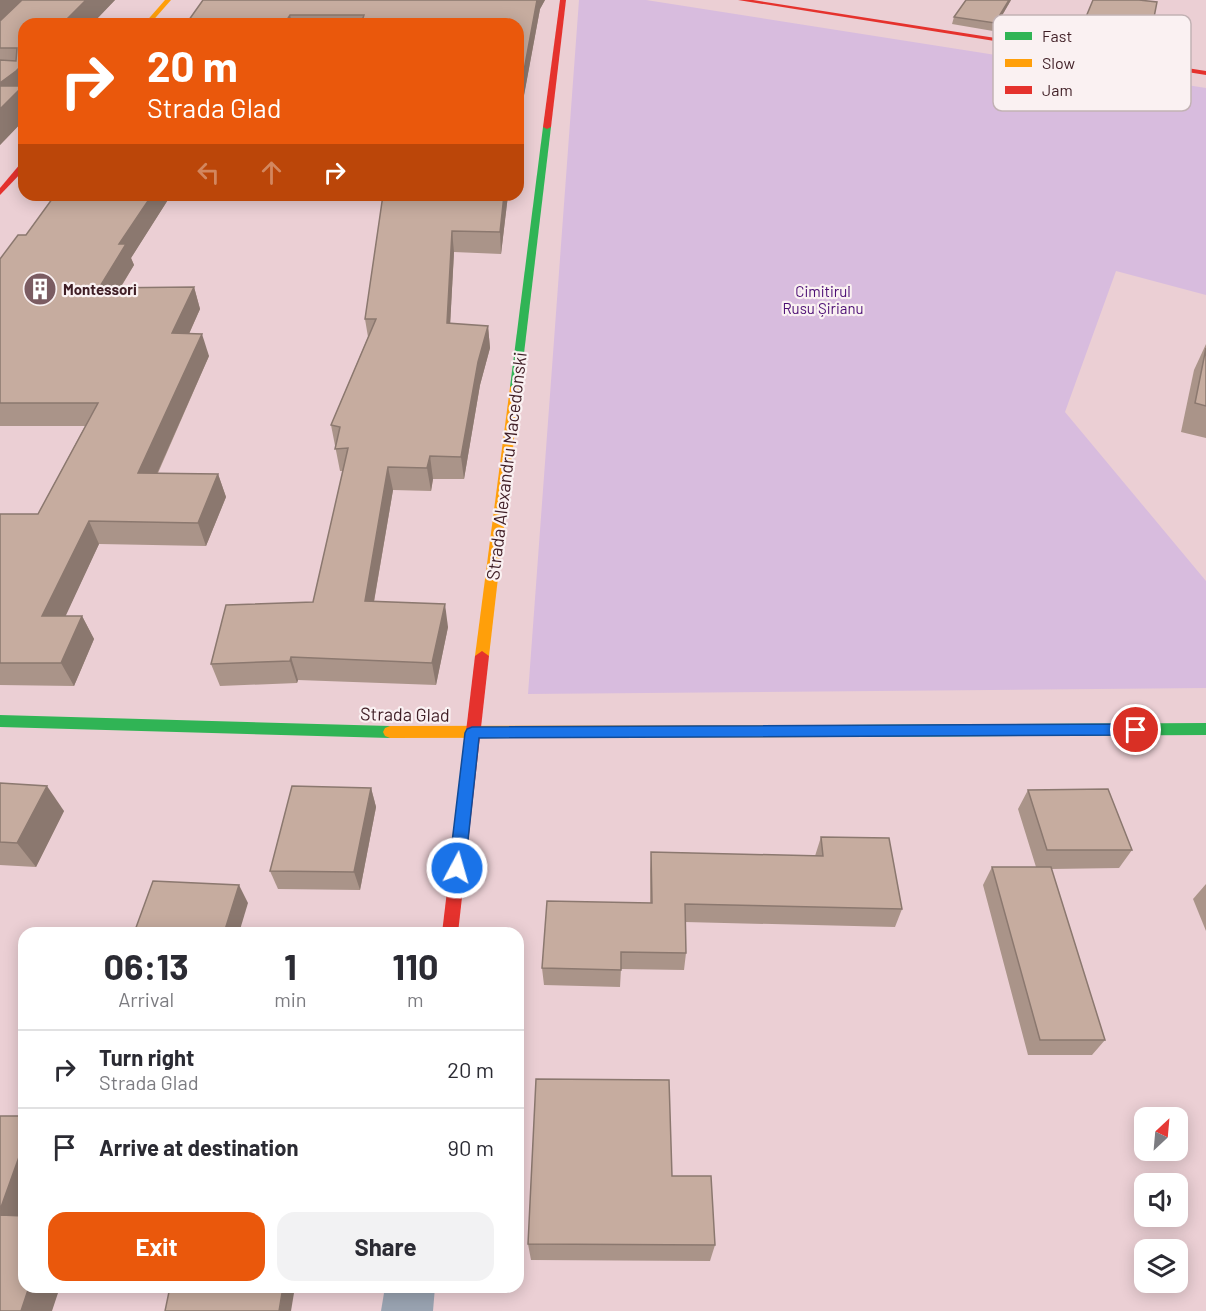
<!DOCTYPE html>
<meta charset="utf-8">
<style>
body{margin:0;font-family:Barlow,sans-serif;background:#f2f2f3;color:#2b2b33;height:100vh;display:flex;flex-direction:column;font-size:22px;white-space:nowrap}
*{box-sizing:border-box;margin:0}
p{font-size:20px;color:#7c7c81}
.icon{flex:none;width:33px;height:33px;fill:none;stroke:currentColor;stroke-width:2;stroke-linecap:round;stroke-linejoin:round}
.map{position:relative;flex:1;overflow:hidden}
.details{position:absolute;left:18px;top:927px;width:506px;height:366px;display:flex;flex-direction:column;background:#fff;border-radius:18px;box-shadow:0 3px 15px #0003}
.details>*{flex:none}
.hud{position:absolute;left:18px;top:18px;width:506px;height:183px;border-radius:18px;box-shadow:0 3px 15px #0003;background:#ea580c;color:#fff;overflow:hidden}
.needle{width:39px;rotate:26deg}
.controls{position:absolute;left:1134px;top:1107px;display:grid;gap:12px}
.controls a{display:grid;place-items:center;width:54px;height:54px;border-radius:12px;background:#fff;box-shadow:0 3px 15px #0003;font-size:30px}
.pin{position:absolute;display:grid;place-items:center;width:51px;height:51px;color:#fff;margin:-26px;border:3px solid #fff;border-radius:50%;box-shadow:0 2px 6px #0007}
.me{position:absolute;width:66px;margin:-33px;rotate:6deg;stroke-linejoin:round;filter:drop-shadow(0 0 4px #0008)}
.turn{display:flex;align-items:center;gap:21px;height:126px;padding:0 30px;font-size:27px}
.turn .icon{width:78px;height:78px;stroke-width:2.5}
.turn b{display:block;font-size:42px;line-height:51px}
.lanes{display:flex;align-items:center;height:57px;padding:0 30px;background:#0003;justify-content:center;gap:30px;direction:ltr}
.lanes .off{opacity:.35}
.eta{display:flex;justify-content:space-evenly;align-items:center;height:102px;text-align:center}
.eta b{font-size:36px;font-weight:700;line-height:42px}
.cta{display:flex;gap:12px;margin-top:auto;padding:12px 30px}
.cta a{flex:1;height:69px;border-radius:18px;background:#ea580c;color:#fff;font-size:24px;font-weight:700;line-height:69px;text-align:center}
.cta a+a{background:#f2f2f3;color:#2b2b33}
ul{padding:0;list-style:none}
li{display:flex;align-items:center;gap:18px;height:78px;padding:0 30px;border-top:2px solid #e1e1e2}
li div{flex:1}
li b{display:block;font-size:22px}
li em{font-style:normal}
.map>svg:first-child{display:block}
.green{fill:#d8bcde}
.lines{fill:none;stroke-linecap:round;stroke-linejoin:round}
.street{fill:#99a3b1;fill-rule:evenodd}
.fast{fill:#30b455;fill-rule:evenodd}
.slow{fill:#ff9f0a;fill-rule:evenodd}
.jam{fill:#e5322d;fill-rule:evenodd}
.wall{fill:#aa9489}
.shaded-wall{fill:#8b786f}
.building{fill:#c6ac9f;stroke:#8b786f;stroke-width:1.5}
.route{fill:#1a73e8;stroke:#114b97;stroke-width:1.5}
.labels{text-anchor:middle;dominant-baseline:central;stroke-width:4.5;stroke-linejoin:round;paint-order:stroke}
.far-poi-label{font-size:15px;font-weight:bold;fill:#3f1e25;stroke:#faf1f2;text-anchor:start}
.far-park-label{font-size:15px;fill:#4c0e74;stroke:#faf1f2}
.street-label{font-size:18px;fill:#3f1e25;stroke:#faf1f2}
.key{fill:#faf1f2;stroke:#c2b2b4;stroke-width:1.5}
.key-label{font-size:16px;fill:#3f1e25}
</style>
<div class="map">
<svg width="1206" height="1311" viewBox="0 0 1206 1311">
<rect width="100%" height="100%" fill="#ebcfd4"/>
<!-- green -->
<path class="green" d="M579,0h67l560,88v207l-90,-24 -51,141 141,169v107l-678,6z"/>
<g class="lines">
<!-- street -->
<path class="street" d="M385,1287h50l-2,24h-52z"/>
<!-- fast -->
<g class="fast">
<path d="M547,125l4,2 -31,260 -5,3 -5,-3 33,-260z"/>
<path d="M0,715l390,11 5,2 2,4 -2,4 -5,2 -390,-11z"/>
<path d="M1206,723v12l-370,2 -5,-2 -2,-4 2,-4 5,-2z"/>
</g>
<!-- slow -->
<g class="slow">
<path d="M165,0h6l-21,24h-6z"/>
<path d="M515,384l5,3 -31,269 -7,5 -7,-5 35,-269z"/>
<path d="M836,725l5,2 2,4 -2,4 -5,2 -446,1 -5,-2 -2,-4 2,-4 5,-2z"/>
</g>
<!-- jam -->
<g class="jam">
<path d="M560,0h6l-15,127 -4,2 -4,-2z"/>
<path d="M738,0h15l453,71v4z"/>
<path d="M21,163h3v7l-24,25v-7z"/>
<path d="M482,651l7,5 -31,277h-16l33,-277z"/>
</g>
</g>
<!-- wall -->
<g class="wall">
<path d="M0,0h115l-23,24h-68v96l-24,25z"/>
<path d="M203,0h342l-5,9 -21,112 2,27 -3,12v-136h-332z"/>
<path d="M1011,0l-18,31 -41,-7 2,-7z"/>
<path d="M1081,29l69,9 -6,15 -67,-9z"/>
<path d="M55,195h116l-40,63 3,7 -13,22h73l6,22 -11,25 20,22 -51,117 60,1 8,23 -20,49 -107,-2 -34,72h17l12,23 -20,47 -74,-1v-171h38l47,-88h-85v-167l26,-24z"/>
<path d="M383,195h125l-7,59 -47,-2 -4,72 38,2 2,22 -10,37 -16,94h-31l-2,12 -38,-1 -19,112 74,25 -12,58 -138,-5 -1,3 -77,3 -9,-22 102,-62 30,-131h-3l-9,-46 37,-88 -3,-18z"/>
<path d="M1206,344v94l-25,-6 13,-62z"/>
<path d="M0,783l64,28 -28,56 -36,-2z"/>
<path d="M371,788l5,19 -16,83 -82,-1 -8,-18z"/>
<path d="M1028,790l104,60 -13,18 -68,1 54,171 -13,15h-64l-45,-170 9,-18h44l-18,-58z"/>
<path d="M821,837l81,72 -7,18 -210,-5 1,31 -2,17 -63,-1 -1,18 -76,-2 -2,-17 108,-65v-33l1,-18 164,4z"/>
<path d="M1206,884v47l-13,-32z"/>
<path d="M528,1244l187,1 -5,16 -179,-1z"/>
</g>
<!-- shaded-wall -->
<g class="shaded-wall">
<path d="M0,0h32l-32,29z"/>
<path d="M86,0h29l-23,24h-30z"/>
<path d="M537,0h8l-5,9 -22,119v-25z"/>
<path d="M1009,0h2l-18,31 2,-8z"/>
<path d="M290,15l2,9h-4l-1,-4z"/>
<path d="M24,63v57l-24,25v-62z"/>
<path d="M520,128l1,20 -3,12v-24z"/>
<path d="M152,195h19l-40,63 3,7 -27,44 -8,-21 20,-44z"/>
<path d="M504,195h4l-7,59 -1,-22z"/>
<path d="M452,231l2,21 -5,94 -2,-23z"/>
<path d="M194,287l6,22 -21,47 -7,-23z"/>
<path d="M488,326l2,22 -10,37 -16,94 -3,-22 17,-95z"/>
<path d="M202,334l7,22 -62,140 -9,-23z"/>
<path d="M430,456l3,23 -2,12 -4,-23z"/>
<path d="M388,467l5,23 -23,134 -5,-23z"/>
<path d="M218,474l8,23 -20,49 -8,-23z"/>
<path d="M89,521l10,23 -44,95 -13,-23z"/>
<path d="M445,604l3,23 -12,58 -4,-22z"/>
<path d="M82,616l12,23 -20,47 -13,-23z"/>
<path d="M291,657l7,23 -1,3 -7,-22z"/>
<path d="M47,786l17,25 -28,56 -19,-24z"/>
<path d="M371,788l5,19 -16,83 -6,-18z"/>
<path d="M239,885l9,18 -9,30h-15z"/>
<path d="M24,1143v89l-24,-15v-7z"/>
<path d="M29,1287h31l-8,24h-31z"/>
<path d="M283,1287h12l-4,24h-12z"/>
</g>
<!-- building -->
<g class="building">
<path d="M22,0h64l-24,24h-38v39l-8,8 -16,12v-23l16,1 1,-13h-17v-27z"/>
<path d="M203,0h334l-19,103v-79h-157l3,-9h-74l-3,5h-47l-3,4h-51z"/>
<path d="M966,0h43l-14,23 -41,-6z"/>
<path d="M1093,0h46l18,2 -7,36 -69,-9z"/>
<path d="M0,86h23l-23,23z"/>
<path d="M518,114l2,14 -2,8z"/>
<path d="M55,195h97l-33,49h7l-27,44 95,-1 -22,46 30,1 -64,139 80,1 -20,49 -109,-2 -47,95h40l-21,47h-61v-149h38l60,-111h-98v-144l18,-24h8z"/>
<path d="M383,195h121l-4,37 -48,-1 -5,92 41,3 -10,36 -17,95 -31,-1 -3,12 -39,-1 -23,134 80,3 -13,59 -141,-6 -1,4 -79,3 15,-59 87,-3 35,-154 -13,1 5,-22 -9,-2 45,-106h-11z"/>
<path d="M1206,348v58l-11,-3z"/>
<path d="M0,783l47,3 -30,57 -17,-1z"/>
<path d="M292,786l79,2 -17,84 -84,-1z"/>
<path d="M1108,789l24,61h-85l-19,-60z"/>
<path d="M821,837l68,1 13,71 -217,-5 1,49 -65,-1v18l-79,-2 5,-67 105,2 -1,-51 172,4z"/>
<path d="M992,867h59l54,173h-65z"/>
<path d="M153,881l86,4 -15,48h-90z"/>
<path d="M536,1079l133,1 3,96h39l4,69 -187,-1z"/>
<path d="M0,1116h24v27l-24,67z"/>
<path d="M0,1215l24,1v71h5l-8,24h-21z"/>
<path d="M170,1287h113l-4,24h-114z"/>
</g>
<!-- route -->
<path class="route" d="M1136,724l5,2 2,4 -2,4 -5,1 -657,3 -14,130 -2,5 -6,3 -6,-3 -2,-5 16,-135 2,-4 5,-2z"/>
<!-- icons -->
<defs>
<g id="building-disc" transform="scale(1.725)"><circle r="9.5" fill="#7b5c62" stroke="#faf1f2"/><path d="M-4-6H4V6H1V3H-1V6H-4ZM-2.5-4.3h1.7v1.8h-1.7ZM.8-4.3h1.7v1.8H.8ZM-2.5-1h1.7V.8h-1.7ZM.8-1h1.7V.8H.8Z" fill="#fff"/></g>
</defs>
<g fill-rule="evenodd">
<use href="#building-disc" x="40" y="289"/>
</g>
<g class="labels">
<!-- far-poi labels -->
<g class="far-poi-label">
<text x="63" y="289">Montessori</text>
</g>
<!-- far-park labels -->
<g class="far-park-label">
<text x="823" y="291">Cimitirul<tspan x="823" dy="17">Rusu Șirianu</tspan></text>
</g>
<!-- street labels -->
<g class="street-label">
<text transform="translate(506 466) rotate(-83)">Strada Alexandru Macedonski</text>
<text transform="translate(405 714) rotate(1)">Strada Glad</text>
</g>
</g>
<!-- legend -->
<rect x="993" y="15" width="198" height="96" rx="9" class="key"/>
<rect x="1005" y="32" width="27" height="8" fill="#30b455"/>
<rect x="1005" y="59" width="27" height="8" fill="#ff9f0a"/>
<rect x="1005" y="86" width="27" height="8" fill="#e5322d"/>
<g class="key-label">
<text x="1042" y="42">Fast</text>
<text x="1042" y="69">Slow</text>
<text x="1042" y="96">Jam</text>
</g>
</svg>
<div class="controls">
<a><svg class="needle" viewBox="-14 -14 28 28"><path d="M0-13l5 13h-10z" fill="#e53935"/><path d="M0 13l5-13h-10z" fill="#7c7c81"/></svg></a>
<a><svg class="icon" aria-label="sound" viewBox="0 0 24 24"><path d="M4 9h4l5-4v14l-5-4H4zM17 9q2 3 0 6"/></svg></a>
<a><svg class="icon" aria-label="layers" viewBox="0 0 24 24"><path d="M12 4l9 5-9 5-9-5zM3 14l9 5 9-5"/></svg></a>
</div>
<div class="pin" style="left:1136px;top:730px;background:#d93025"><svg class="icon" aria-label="arrive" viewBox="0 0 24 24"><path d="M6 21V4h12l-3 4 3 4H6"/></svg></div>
<svg class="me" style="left:457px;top:868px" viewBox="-20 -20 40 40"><circle r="17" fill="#1a73e8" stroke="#fff" stroke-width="3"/><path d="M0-11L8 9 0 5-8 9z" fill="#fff"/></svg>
<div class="hud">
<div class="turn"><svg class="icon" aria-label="right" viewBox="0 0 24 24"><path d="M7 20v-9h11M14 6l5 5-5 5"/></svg><div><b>20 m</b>Strada Glad</div></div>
<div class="lanes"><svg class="icon off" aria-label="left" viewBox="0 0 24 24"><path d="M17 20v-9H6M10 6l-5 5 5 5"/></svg><svg class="icon off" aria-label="ahead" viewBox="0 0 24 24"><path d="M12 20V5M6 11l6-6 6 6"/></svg><svg class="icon" aria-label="right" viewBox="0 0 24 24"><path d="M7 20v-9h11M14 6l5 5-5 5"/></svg></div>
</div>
<section class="details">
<div class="eta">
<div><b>06:13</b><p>Arrival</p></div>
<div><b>1</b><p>min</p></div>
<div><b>110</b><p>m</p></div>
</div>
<ul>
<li><svg class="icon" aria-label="right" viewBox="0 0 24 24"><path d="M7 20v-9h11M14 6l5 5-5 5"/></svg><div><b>Turn right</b><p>Strada Glad</p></div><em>20 m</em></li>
<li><svg class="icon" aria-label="arrive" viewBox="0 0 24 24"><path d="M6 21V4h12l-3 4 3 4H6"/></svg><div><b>Arrive at destination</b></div><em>90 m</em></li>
</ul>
<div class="cta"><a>Exit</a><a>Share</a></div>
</section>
</div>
